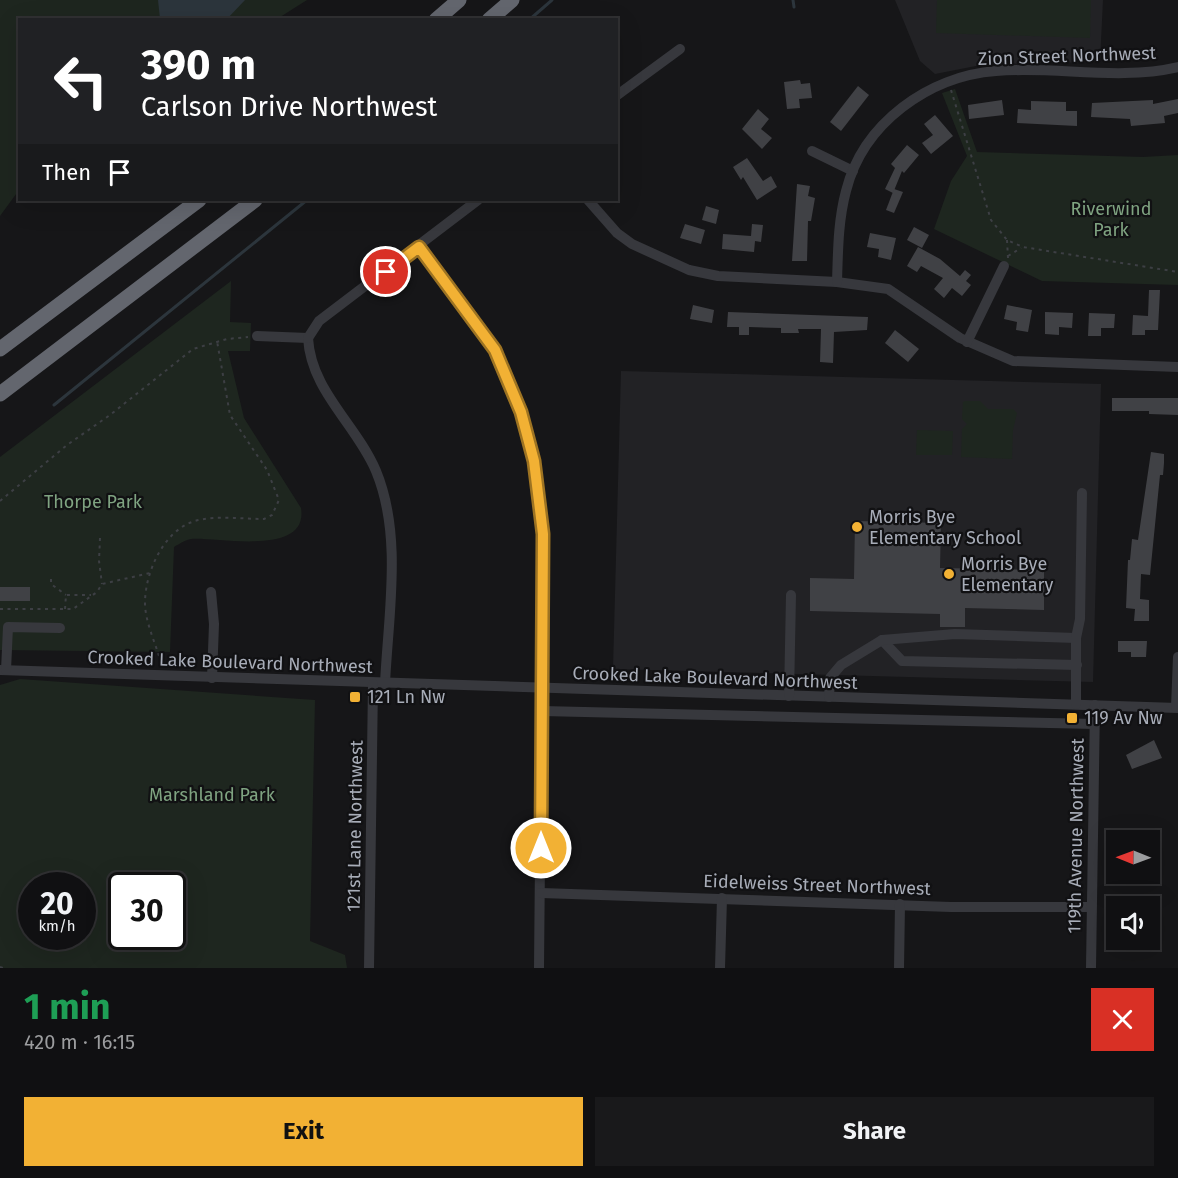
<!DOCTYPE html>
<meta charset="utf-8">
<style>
body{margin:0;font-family:"Fira Sans",sans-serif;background:#19191b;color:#f1f3f6;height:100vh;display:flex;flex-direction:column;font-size:22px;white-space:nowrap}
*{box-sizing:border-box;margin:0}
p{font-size:20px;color:#9c9d9f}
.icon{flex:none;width:33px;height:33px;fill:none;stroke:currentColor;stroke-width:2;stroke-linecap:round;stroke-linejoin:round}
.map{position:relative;height:968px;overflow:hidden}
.sheet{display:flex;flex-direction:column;background:#101012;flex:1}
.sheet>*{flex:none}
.hud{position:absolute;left:18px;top:18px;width:600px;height:183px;border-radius:0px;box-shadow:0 6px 24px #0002,0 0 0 2px #303032;background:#202124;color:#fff;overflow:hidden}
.needle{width:39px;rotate:271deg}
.tools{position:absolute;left:1106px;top:830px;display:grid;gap:12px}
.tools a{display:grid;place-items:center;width:54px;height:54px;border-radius:0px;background:#101012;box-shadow:0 6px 24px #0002,0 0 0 2px #303032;font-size:30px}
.speed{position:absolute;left:18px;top:872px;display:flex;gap:12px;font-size:30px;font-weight:700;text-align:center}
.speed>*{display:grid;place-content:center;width:78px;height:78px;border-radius:50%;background:#101012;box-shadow:0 6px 24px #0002,0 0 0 2px #303032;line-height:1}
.speed small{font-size:15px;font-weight:400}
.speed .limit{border:3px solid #111;border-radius:9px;background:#fff;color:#111}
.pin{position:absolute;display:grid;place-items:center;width:51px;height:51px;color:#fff;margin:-26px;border:3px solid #fff;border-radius:50%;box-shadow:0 2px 6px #0007}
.me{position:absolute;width:66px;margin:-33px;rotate:0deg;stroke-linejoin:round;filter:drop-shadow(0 0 4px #0008)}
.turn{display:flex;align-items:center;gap:21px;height:126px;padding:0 24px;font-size:27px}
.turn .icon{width:78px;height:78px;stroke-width:2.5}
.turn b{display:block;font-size:42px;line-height:51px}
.then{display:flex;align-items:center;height:57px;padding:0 24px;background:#0003;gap:12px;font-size:22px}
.round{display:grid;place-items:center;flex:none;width:63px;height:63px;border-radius:0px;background:#19191b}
.summary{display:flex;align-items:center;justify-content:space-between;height:102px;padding:0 24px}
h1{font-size:36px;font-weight:700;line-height:45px;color:#1e9e55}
.cta{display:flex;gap:12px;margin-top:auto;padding:12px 24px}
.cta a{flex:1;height:69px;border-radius:0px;background:#f2b134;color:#111;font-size:24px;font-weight:700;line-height:69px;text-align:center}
.cta a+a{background:#19191b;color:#f1f3f6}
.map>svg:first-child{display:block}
.built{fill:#222225}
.green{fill:#1e261f;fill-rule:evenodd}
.water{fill:#2c353c}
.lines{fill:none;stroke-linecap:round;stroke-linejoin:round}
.stream{stroke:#2c353c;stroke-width:3}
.building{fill:#404145}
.path{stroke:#3d3f44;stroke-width:2;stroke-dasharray:3 4.5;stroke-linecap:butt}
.minor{stroke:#37383d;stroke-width:10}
.highway{stroke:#63666e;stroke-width:15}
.route-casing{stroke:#9d7322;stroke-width:15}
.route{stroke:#f2b134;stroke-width:10}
.poi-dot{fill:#f2b134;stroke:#111113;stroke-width:2}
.labels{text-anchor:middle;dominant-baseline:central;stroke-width:4.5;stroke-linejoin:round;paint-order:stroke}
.street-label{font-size:18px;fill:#a8adb8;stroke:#111113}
.park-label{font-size:18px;fill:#7fa381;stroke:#111113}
.poi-label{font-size:18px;fill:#a8adb8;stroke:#111113;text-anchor:start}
</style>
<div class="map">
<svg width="1178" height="968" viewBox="0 0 1178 968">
<rect width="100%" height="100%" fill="#161618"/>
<!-- built -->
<g class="built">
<path d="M895,0h208l-3,62 -114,2 -51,10 -15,-13z"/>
<path d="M621,371l480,13 -8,298 -480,-13z"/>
</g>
<!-- green -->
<g class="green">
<path d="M0,0h307l-30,19 -257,1 -1,170 -19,26z"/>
<path d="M937,0h154l-1,38 -154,-5z"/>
<path d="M955,89l22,63 166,5 35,-2v130l-136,-4 -108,-52 17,-48 16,-25 -25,-63z"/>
<path d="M231,281l-1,41 21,1 -1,28h-22l16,67 57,90c8,49 -83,29 -110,31 -6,1 -12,5 -17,8l-4,105 -170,-2v-193z"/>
<path d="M965,401h15l8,8h25l4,4 -4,17 -1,29 -51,-2 1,-28 5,-5 -5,-5 1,-17z"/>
<path d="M917,430l36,1 -1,24h-36z"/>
<path d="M20,679l295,21 -5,241 35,14 2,13h-347v-283zM32,885h50v51h-50zM122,885h50v51h-50z"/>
</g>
<!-- water -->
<path class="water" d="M158,0h87l-19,20 -66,-1z"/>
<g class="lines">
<!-- stream -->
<g class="stream">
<path d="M793,0l1,7"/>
<path d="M529,20l23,-20"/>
<path d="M54,405l253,-205"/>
</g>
</g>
<!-- building -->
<g class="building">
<path d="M800,80l1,4 9,-1 2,15 -13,1 1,9 -13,1 -3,-27z"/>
<path d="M858,86l11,9 -28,36 -11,-9z"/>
<path d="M1178,99v14l-14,3 1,7 -34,3 -1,-7 -39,-2 1,-14 61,-3v4z"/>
<path d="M1002,100l2,15 -35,4 -1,-14z"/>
<path d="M1031,101l35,1v9h11v15l-60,-3 1,-14 13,1z"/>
<path d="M758,109l11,10 -8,10 11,9 -10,11 -20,-20z"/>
<path d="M935,115l18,21 -22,18 -9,-11 11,-8 -9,-11z"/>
<path d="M907,145l12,10 -15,18 -2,-2 -9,22 -8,-4 10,-21 -4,-4z"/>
<path d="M747,158l16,23 8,-5 6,11 -20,13 -14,-23 -2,3 -8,-13z"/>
<path d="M797,184l13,2 -2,10 7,2 -4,23h-3l-1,40h-15z"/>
<path d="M894,189l9,3 -9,21 -8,-3z"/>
<path d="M706,206l13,4 -3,14 -14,-4z"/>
<path d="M685,224l20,6 -4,14 -21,-6z"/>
<path d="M752,224l11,1 -2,17 -6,-1 -1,11 -32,-3 1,-15 28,2z"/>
<path d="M914,227l15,8 -7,13 -15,-8z"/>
<path d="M870,233l26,5 -5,22 -13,-3 1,-8 -12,-2z"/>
<path d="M918,247l22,12 20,17 5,-6 6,5 -5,6 5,4 -9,11 -10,-8 -8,10 -10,-9 9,-11 -22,-12 -4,6 -10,-6z"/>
<path d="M1149,290h11l-2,40h-13v5h-13l1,-20 15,1z"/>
<path d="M693,305l21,5 -2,13 -22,-4z"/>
<path d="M1007,305l25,5 -4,22 -12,-2 1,-8 -13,-3z"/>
<path d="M728,312l140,5 -1,13 -33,2 -1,31 -13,-1 1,-33h-23l1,4h-18v-5l-32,-1v8h-10v-8h-12z"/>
<path d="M1045,312l28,1 -1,15 -13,-1v8l-14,-1z"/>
<path d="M1089,313l26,1 -1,14h-13v8h-13z"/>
<path d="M895,330l24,19 -11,13 -23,-19z"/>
<path d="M1112,398h66v17l-29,-1v-3h-37z"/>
<path d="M1151,452l13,2v9l-1,12h-3l-10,100 -9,-1 -1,25 9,1v21h-15l1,-12 -9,-1 2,-48h2l2,-21 6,1z"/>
<path d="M855,521l86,2 -1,45 104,2v40l-79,-2v19h-25v-13l-130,-3v-33l44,1z"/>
<rect x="0" y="587" width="30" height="14"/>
<path d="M1118,641h29l-1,16h-15v-5h-13z"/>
<path d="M1154,740l8,18 -30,11 -6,-14z"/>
</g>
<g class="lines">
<!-- path -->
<g class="path">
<path d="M951,90l40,130 16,20 16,7 155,25"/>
<path d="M1007,240l1,18"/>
<path d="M1008,256l13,-8"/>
<path d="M0,501l67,-56 43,-30 83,-66 34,-10 21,-2"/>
<path d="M100,538l-1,23 3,23"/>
<path d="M51,579v5l15,11"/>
<path d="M0,609h73l24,-17 5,-8 48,-11"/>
<path d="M65,609l1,-14h25"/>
<path d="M159,656c-5,-16 -14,-36 -14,-53 0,-31 19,-73 50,-82 21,-6 47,-2 69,-2l8,-4 7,-15 -12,-30 -37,-55 -13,-74"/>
<path d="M0,967l3,1"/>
</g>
<!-- minor -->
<g class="minor">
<path d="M616,96l64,-47"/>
<path d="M812,151l41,20"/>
<path d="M588,200l29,33 15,11 57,26 29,6 119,6 51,7 72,49 53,23 165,6"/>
<path d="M419,247l75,102 27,63 13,49 9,73 -4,434"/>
<path d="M837,282c1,-31 1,-61 9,-91 17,-68 83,-115 150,-120 61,-5 122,10 182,-4"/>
<path d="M257,336l51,2"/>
<path d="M308,338c3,53 48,86 68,133 27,65 12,145 9,213"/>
<path d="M308,338l11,-17 159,-121"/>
<path d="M967,342l37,-76"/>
<path d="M211,592l3,32 -2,54"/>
<path d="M882,640l20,21 175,4"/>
<path d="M0,670l1178,38"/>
<path d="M6,670l2,-43 52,1"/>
<path d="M789,696l2,-101"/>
<path d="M829,697l1,-19 11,-13 41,-25 73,-6 121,4"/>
<path d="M1076,704v-66l4,-19 2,-126"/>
<path d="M1176,707l2,-50"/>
<path d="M542,711l553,13"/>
<path d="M541,893l410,14h140"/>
<path d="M369,968l4,-284"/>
<path d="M720,968l2,-70"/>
<path d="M899,968l1,-64"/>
<path d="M1091,968l4,-263"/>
</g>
<!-- highway -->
<g class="highway">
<path d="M436,20l23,-20"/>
<path d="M489,20l23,-20"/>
<path d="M0,349l199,-149"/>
<path d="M0,394l255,-194"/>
</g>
</g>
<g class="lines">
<!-- route casing -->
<g class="route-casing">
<path id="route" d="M386,272l33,-25 76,103 26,62 13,49 9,73 -2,314"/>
</g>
<!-- route -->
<use href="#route" class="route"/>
</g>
<!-- markers -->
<g class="poi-dot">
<circle cx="857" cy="527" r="6"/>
<circle cx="949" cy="574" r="6"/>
<rect x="349" y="691" width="12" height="12" rx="3"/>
<rect x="1066" y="712" width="12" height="12" rx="3"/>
</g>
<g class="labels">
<!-- street labels -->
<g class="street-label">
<text transform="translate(1067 56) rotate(-2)">Zion Street Northwest</text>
<text transform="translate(230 662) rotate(2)">Crooked Lake Boulevard Northwest</text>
<text transform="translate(715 678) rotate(2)">Crooked Lake Boulevard Northwest</text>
<text transform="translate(355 826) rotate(-89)">121st Lane Northwest</text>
<text transform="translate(1076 836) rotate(-89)">119th Avenue Northwest</text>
<text transform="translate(817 885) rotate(2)">Eidelweiss Street Northwest</text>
</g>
<!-- park labels -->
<g class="park-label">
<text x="1111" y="209">Riverwind<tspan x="1111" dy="21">Park</tspan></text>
<text x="93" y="502">Thorpe Park</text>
<text x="212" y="795">Marshland Park</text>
</g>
<!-- poi labels -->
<g class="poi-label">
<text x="869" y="517">Morris Bye<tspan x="869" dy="21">Elementary School</tspan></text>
<text x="961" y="564">Morris Bye<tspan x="961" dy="21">Elementary</tspan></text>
<text x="367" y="697">121 Ln Nw</text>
<text x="1084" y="718">119 Av Nw</text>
</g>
</g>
</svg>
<div class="tools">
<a><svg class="needle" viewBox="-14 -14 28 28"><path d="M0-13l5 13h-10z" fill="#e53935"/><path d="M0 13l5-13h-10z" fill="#9c9d9f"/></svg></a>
<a><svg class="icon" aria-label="sound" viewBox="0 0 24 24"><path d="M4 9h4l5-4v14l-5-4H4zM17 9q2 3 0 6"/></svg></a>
</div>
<div class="speed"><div>20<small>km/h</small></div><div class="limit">30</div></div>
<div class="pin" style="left:386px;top:272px;background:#d93025"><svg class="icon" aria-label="arrive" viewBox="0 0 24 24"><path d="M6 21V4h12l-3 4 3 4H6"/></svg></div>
<svg class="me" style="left:541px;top:848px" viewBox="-20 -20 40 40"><circle r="17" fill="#f2b134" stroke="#fff" stroke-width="3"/><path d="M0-11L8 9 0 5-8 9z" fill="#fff"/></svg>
<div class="hud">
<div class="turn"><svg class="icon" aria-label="left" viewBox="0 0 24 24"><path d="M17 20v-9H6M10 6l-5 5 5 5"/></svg><div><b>390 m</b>Carlson Drive Northwest</div></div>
<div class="then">Then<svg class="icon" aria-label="arrive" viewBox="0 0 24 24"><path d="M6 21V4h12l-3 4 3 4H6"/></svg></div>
</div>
</div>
<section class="sheet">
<div class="summary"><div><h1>1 min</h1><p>420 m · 16:15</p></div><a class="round" style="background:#d93025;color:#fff"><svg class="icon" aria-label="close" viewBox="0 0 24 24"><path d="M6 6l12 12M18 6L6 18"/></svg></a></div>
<div class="cta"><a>Exit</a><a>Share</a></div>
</section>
